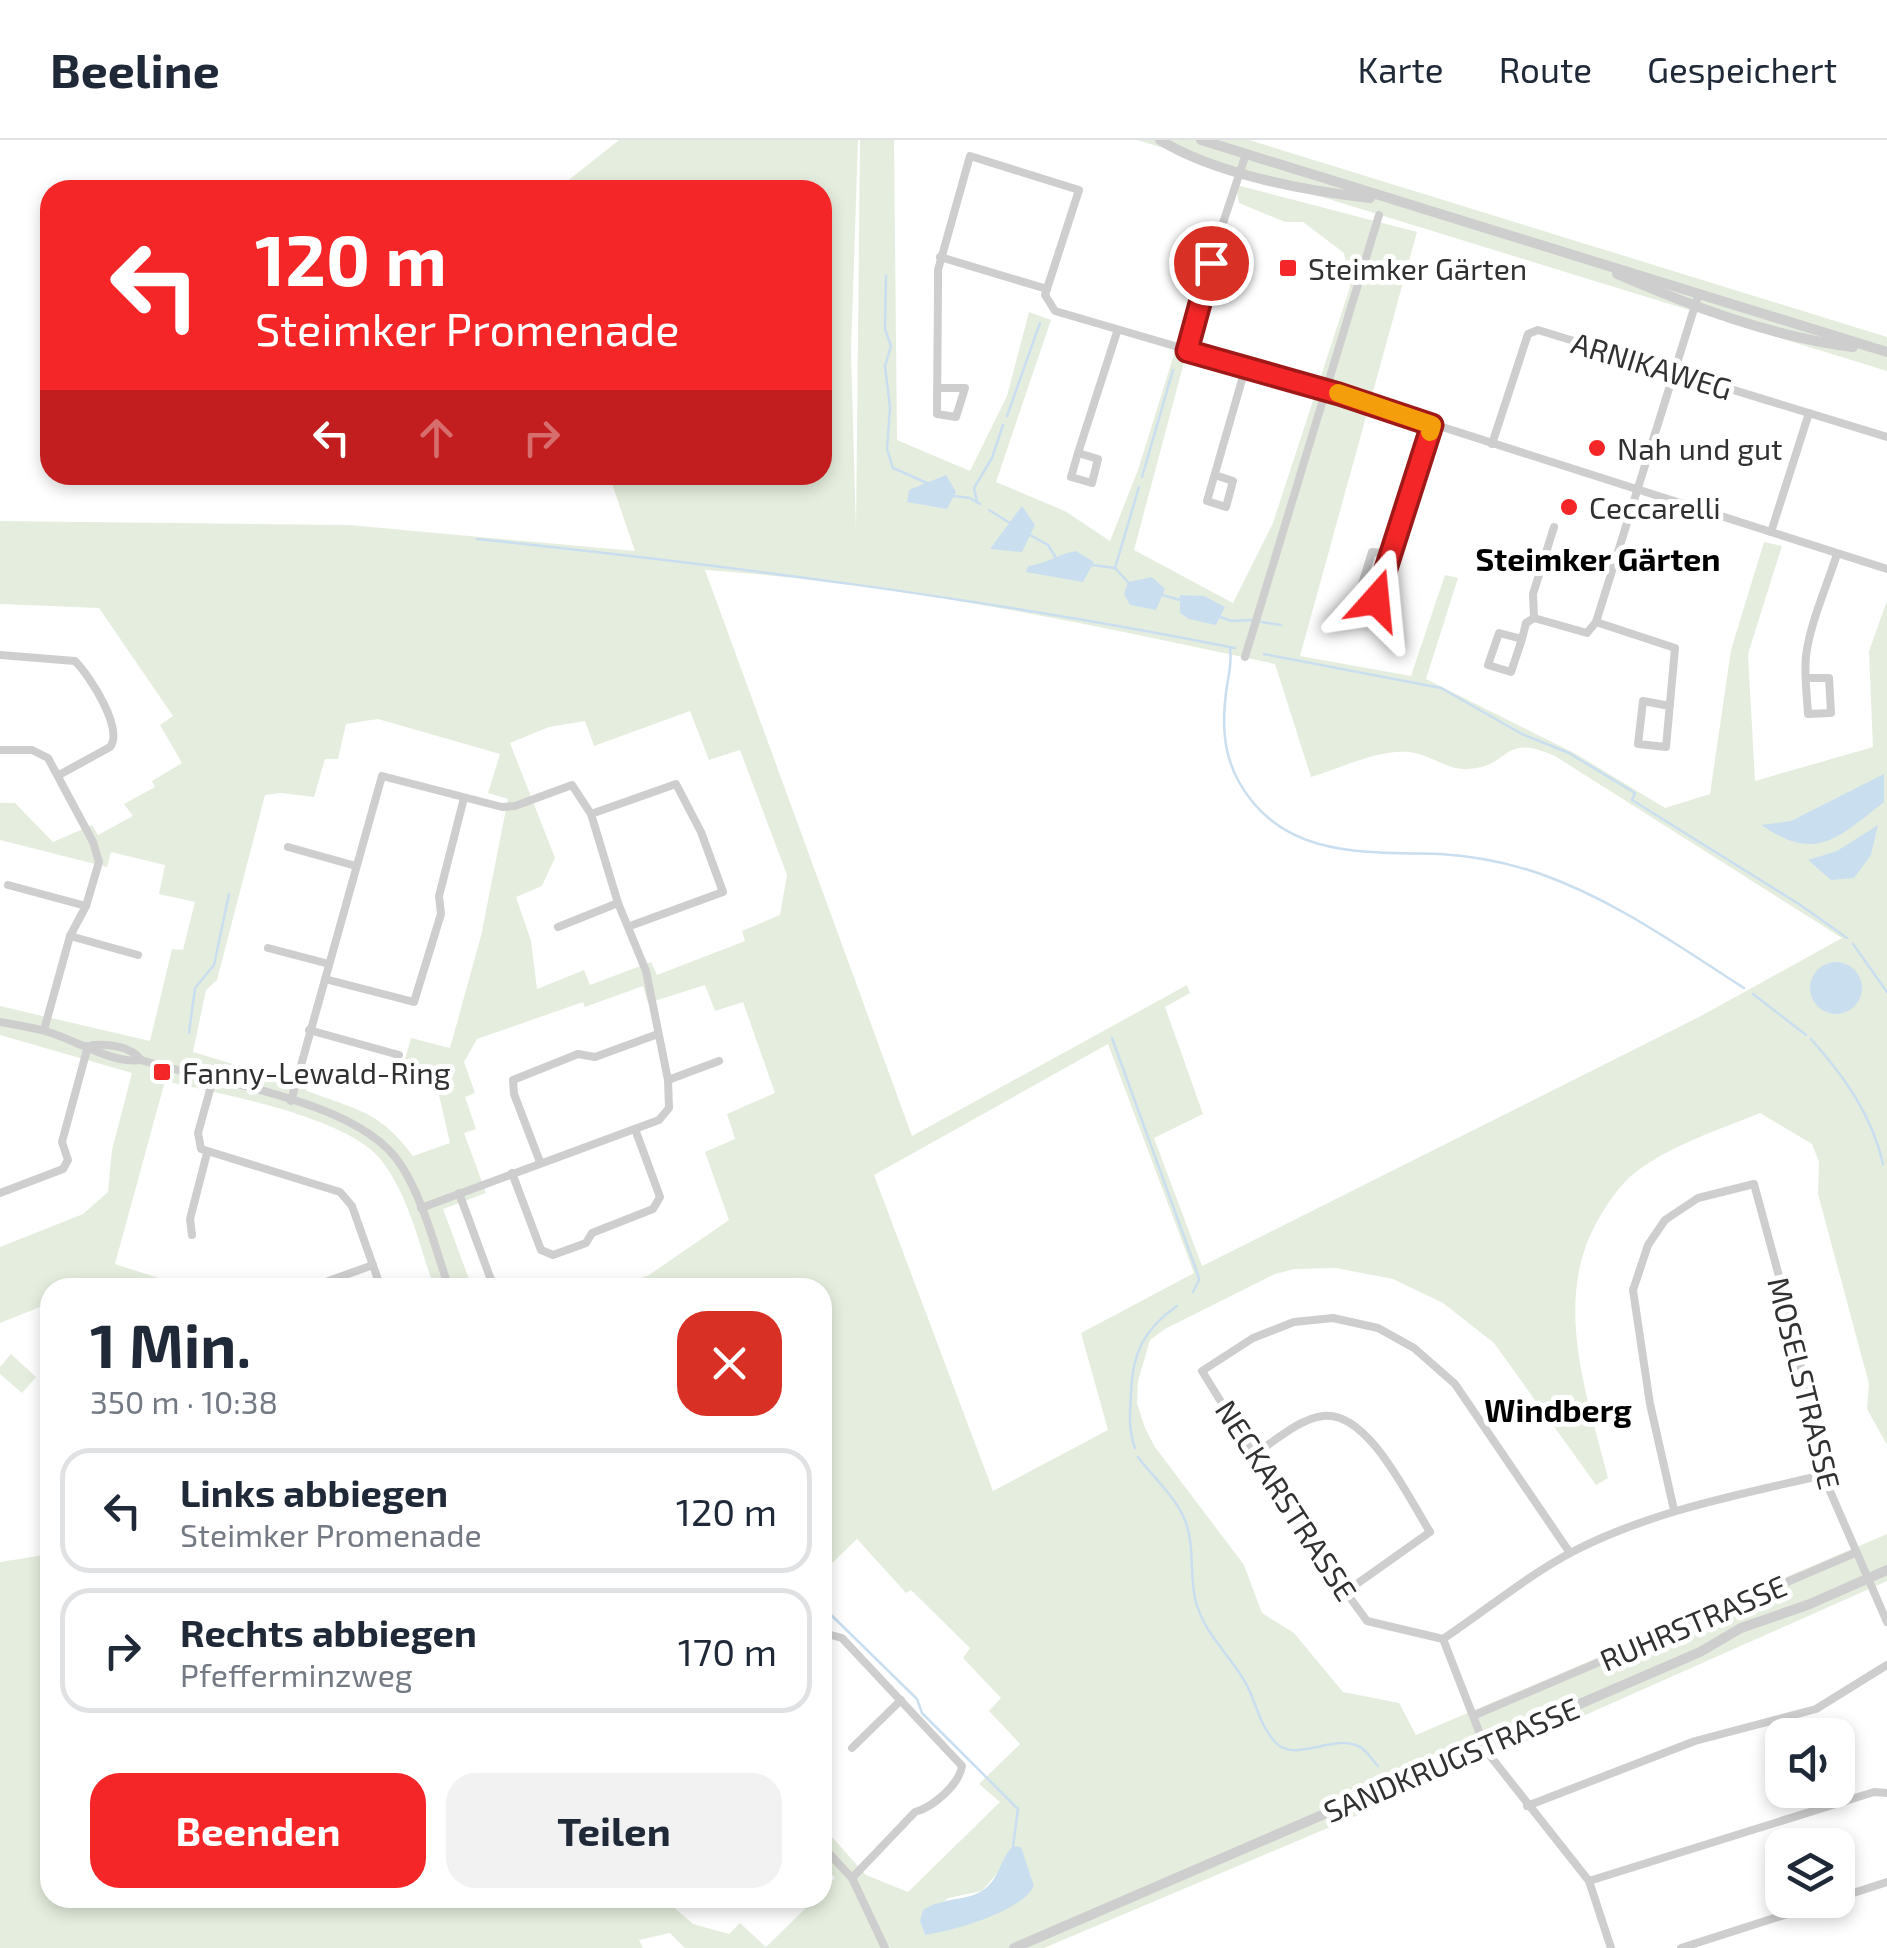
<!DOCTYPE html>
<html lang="de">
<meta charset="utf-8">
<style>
body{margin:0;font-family:"Exo 2",sans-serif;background:#f2f2f3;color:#1f2937;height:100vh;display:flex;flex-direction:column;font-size:38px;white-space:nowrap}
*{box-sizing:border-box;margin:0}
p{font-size:32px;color:#747a83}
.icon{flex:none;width:55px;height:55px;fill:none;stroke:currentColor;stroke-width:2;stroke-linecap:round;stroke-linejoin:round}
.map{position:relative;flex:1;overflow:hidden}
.details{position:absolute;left:40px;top:1138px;width:792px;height:630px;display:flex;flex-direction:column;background:#fff;border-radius:30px;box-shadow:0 5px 15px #0003}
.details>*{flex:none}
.hud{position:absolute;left:40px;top:40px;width:792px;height:305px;border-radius:30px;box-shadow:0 5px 15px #0003;background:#f42627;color:#fff;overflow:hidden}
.tools{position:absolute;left:1765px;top:1578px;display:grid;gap:20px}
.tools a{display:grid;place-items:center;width:90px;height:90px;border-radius:20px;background:#fff;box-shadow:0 5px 15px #0003;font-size:50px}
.pin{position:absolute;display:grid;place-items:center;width:85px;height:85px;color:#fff;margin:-42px;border:5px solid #fff;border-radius:50%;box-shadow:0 2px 10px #0007}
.me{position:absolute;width:110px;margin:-55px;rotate:18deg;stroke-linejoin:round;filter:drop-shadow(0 0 8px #0008)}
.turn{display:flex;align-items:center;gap:35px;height:210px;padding:0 50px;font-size:45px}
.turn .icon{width:130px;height:130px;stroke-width:2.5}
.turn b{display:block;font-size:70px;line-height:85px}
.lanes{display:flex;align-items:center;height:95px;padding:0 50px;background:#0003;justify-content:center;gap:50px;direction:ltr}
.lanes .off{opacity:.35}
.round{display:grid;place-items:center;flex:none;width:105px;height:105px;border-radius:30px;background:#f2f2f3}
.summary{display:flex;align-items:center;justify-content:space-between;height:170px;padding:0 50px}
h1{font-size:60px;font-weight:700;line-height:75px}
.cta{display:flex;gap:20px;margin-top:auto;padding:20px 50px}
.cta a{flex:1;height:115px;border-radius:30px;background:#f42627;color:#fff;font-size:40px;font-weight:700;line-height:115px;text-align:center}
.cta a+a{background:#f2f2f3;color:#1f2937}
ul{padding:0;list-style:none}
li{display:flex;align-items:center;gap:30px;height:125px;margin:0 20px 15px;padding:0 30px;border:5px solid #e0e1e3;border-radius:30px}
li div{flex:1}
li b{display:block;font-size:38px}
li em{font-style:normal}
header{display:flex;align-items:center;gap:60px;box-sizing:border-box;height:140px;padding:0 50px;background:#fff;border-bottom:2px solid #e0e1e3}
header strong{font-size:48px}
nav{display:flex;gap:55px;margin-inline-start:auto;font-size:35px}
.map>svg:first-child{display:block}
.green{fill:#e5eede;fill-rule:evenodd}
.water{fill:#c9deef}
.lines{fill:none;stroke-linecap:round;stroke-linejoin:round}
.stream{stroke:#c9deef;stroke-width:2.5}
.minor{stroke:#cecece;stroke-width:8}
.tertiary{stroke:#cecece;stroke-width:10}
.route-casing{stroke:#9f1919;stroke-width:25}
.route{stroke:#f42627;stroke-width:18}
.slow{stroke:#f59e0b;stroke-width:18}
.poi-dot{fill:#f42627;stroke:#fff;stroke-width:4}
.labels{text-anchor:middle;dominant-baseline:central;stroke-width:10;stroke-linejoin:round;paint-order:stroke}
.poi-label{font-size:30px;fill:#313131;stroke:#fff;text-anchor:start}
.street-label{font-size:30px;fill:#313131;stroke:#fff}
.neighbourhood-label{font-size:32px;font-weight:bold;fill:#000;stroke:#fff}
</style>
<header>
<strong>Beeline</strong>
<nav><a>Karte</a><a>Route</a><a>Gespeichert</a></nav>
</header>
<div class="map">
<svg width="1887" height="1808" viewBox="0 0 1887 1808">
<rect width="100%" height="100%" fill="#fff"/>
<!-- green -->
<g class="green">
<path d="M619,0h239l-7,211 5,179 4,-390h34l3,300 73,31 37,-75 22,-84 22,8 -55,162 69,29 45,30 28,-71 38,-122 11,3 -53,199 99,53 40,-80 77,-236 -6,-34 -41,-31h-18l-46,-19 -3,-18 181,47 -117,424 111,20 34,-101 13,3 -32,101 150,75 89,54 45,-14 21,-144 33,-108 18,4 -34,108 7,127 118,-34 -4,-96 18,-50v844l-20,-36 2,-25 -51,-190 1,-32 -7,-18 -52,-31c-41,17 -89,32 -124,59 -14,10 -25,27 -34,41 -52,83 -16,178 6,265l-12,7 -102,-142 -51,-40 -50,-24 -57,-11 -41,1 -20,5 -110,55 -15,11 -12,41 -1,22 8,25 10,19 89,118 18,48 32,20 49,59 56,11 17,32 471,-201v47l-493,219 -350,148h-359l-15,-15 -31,7 4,8h-643v-386l50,-8v344h613l30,26 36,10 11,-11 26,24 50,-49h6l1,-8 12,-12 -12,-15v-36l43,48 42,17 92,-90 -21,-18 41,-40 -31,-33 12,-13 -38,-40 7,-10 -59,-58 -5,3 -49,-54 -34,33 -1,-284 -206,-1 33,-12 80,-55 -24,-68 30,-13 -8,-25 48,-21 -32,-91 -28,9 -10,-26 -57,18 -5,-17 -58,21 -2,-5 -106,37 -13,23 11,31 -10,4 11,32 -12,4 22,60 -43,16 29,78h-38c-15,-42 -25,-92 -53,-127 -35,-44 -161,-66 -216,-79l-50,183 71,23 -136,1v15l-50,20v-76l83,-33 25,-22 4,-42 20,-77 -132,-38v-29l150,35 22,-92 11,1 12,-48 -36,-8 6,-29 -54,-13 -4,15 -107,-27v-37h15l38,39 39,-17 6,10 35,-19 -9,-12 31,-17 -3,-6 30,-18 -22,-38 13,-9 -74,-108 -99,-4v-83l349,4 286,26 -26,-76h213v-285h-266zM705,430c192,13 382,53 570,94l36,113c30,-9 67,-28 98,-25 21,2 39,19 60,17 44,-3 31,-37 86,-13l287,182 -141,78 -499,250 -48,-128 49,-24 -38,-107 25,-14 -3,-8 -275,151zM690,571l19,49 31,-10 47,125 -7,40 -38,16 3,10 -88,34 -6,-13 -61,23 -6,-15 -47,19 -6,-48 -15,-44 26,-11 13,-28 -45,-115 39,-16 36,-6 9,25zM378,579l122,35 -12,39 20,6 -27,137 -31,112 -39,-10 -7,25 20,6 11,9 15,65 -37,13c-33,-45 -56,-46 -106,-65l-4,-6 -110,-33 13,-62 11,-10 48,-185 16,-2 33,4 11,-38h13l8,-35zM1108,904l86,229 -113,60 27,97 -115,61 -119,-316zM1002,1728h25l4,8 -6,21 -27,16 -73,22 -5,-14 28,-23 34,-7z"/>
<path d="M1137,0h112l638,197v34z"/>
<path d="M11,1214l25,23 -14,16 -22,-19v-7z"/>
</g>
<!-- water -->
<g class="water">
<path d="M946,335l10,17 -9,17 -40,-7 2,-12z"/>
<path d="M1022,366l13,19 -13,27 -32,-3z"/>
<path d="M1076,411l18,11 -11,20 -57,-10 2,-6c18,-2 30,-12 48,-15z"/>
<path d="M1152,437l13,12 -9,21 -26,-5 -6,-11 4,-12z"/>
<path d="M1180,455l24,1 21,11 -9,18 -27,-6 -9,-6z"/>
<path d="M1884,634v28c-46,36 -68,61 -123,23l30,-4z"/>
<path d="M1878,685l-7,30 -17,23 -23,2 -23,-20 29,-9z"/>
<circle cx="1836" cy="848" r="26"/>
<path d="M1013,1706l8,1 13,39c-13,26 -81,45 -109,49l-5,-14 3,-11c22,-14 46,-8 63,-22 15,-13 14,-29 27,-42z"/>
</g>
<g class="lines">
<!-- stream -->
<g class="stream">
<path d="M886,135l-1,54 6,17 -6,20 5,41 -3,42 6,19 34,15"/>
<path d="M1007,276l33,-93"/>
<path d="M1142,337l31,-107"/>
<path d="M954,356l16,2 10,6"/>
<path d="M977,362l-3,-14 18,-30 11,-33"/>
<path d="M989,370l21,13"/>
<path d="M1030,395l18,10 8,13"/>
<path d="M477,399c254,27 507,59 758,109"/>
<path d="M1092,425l23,3"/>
<path d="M1128,442l-13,-14 24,-81"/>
<path d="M1162,455l18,5"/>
<path d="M1220,477l12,4 21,-1"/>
<path d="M1261,482l20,3"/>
<path d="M1230,509c2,13 -1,24 -3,37 -5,33 -5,66 12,96 43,77 126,70 202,72 33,2 67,9 97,19 75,26 139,72 206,115"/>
<path d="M1264,514l177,34 81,46 47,19 66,40 -3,7 167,104 48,34"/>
<path d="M1853,804l34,48"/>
<path d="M1753,854l53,41"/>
<path d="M189,893l6,-45 19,-23 15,-71"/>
<path d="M1112,898l86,237 1,5 -6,12"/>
<path d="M1811,899c33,37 61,76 72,125"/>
<path d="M1135,1308c-7,-19 -5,-35 -4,-55 1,-40 13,-64 46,-87"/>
<path d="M1138,1317c16,22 41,42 49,69 8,25 2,51 9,76 8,31 32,51 48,78 13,22 13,41 31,62 20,23 63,-12 88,7 5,4 10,12 15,17"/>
<path d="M822,1466l95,93 5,14 96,96 -5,37"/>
</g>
<!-- minor -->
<g class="minor">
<path d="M940,117l107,32"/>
<path d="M1187,211l32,-116 27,-81"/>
<path d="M937,248h28l-9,29 -19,-3 1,-129v-15l32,-114 109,34 -34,105 10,16 284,83 548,175"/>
<path d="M1492,304l36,-110 10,-4 349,107"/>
<path d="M1078,313l20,6 -6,24 -21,-6 7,-24 39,-121"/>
<path d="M1215,335l18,6 -7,26 -19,-6 39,-135"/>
<path d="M1771,392l38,-119"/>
<path d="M1392,414l-20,-2 -16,52 18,5 58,-184"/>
<path d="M1534,478l-1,-24 21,-67"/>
<path d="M1596,482l79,26 -9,99 -28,-3 5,-43 27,5"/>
<path d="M1522,499l-11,33 -23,-7 11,-32 23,6 4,-16 8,-5 53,15 9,-11 102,-326"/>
<path d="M0,515l75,6c15,15 49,68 35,86l-51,28"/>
<path d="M1245,517l134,-442"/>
<path d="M1806,538h23l2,35 -23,1c-1,-19 -4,-39 -2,-58 4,-33 21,-70 31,-102"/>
<path d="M0,610h32l16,8 45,84 6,20 -13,44 -16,30 -26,94"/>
<path d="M591,674l85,-30 25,48 22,60 -93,34"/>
<path d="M288,707l68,19"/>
<path d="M8,745l78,21"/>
<path d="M558,787l60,-24"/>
<path d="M70,796l68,19"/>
<path d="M268,808l61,16"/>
<path d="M325,839l89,23 27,-88 -2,-18 25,-98"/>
<path d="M0,882c16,3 33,5 48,10 28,8 64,32 93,28 73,23 218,39 260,105 23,36 34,83 48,123"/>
<path d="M309,890l90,25"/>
<path d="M93,905c16,-1 38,1 48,15"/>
<path d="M213,939l-15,54 3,16 139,43 12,14 29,82"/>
<path d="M668,940l51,-19"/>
<path d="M291,961l91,-325 120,31 13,-1 57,-21 19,29 27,89 28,68 22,109 1,28 -10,12 -238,88"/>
<path d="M540,1022l-26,-68 -1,-14 65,-26 17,3 63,-23"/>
<path d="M512,1033l29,77 12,5 33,-12 6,-10 61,-24 7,-12 -25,-68"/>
<path d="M0,1053l63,-24 5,-9 -6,-18 26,-96"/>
<path d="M459,1053l35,95"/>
<path d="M192,1095l-2,-16 17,-66"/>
<path d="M309,1148l64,-23"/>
<path d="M1255,1314c20,-13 44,-35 68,-38 45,-6 86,83 107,116l-86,61"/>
<path d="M1674,1370l-24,-106 -17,-114 15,-45 17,-25 33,-22 56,-14 38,140 31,151 64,147"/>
<path d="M1570,1413l-115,-169 -41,-36 -36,-20 -45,-10 -39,4 -41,16 -51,33 97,157 68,93 76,18 44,113 102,129 22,67"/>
<path d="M822,1499l9,-4 11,3 120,128c-3,19 -29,41 -47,46l-63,66"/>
<path d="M1443,1499c42,-28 84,-63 129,-87 79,-41 166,-57 251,-77"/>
<path d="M1475,1575l380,-162"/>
<path d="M852,1608l49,-48"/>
<path d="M1527,1666l168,-65 121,-32 71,-44"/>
<path d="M822,1706l30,32 33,70"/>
<path d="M1589,1741l285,-89 13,1"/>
<path d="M1838,1758l49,-16"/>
<path d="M1681,1808l150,-48"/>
</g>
<!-- tertiary -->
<g class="tertiary">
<path d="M1160,0c55,34 146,51 210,58"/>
<path d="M1201,0l686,212"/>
<path d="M1617,134c74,32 155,63 236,73"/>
<path d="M1014,1808l686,-296 41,-24 69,-24 77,-34"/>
</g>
</g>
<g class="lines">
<!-- route casing -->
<g class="route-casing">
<path id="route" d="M1211,123l-24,88 152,43 93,31 -56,175"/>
</g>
<!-- route -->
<use href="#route" class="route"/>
<!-- slow -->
<path class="slow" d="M1338,253l94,32 -2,7"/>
</g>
<!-- markers -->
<g class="poi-dot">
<rect x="1278" y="118" width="20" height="20" rx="5"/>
<circle cx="1597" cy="308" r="10"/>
<circle cx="1569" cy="367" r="10"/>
<rect x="152" y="922" width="20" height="20" rx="5"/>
</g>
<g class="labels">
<!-- poi labels -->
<g class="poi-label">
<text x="1308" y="128">Steimker Gärten</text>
<text x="1617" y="308">Nah und gut</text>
<text x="1589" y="367">Ceccarelli</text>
<text x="182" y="932">Fanny-Lewald-Ring</text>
</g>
<!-- street labels -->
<g class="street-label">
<text transform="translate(1652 225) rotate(17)">ARNIKAWEG</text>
<text transform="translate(1805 1243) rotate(76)">MOSELSTRASSE</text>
<text transform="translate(1287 1360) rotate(57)">NECKARSTRASSE</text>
<text transform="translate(1693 1482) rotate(-23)">RUHRSTRASSE</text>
<text transform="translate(1451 1619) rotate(-23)">SANDKRUGSTRASSE</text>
</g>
<!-- neighbourhood labels -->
<g class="neighbourhood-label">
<text x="1598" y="418">Steimker Gärten</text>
<text x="1558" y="1269">Windberg</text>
</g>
</g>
</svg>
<div class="tools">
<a><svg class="icon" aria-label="sound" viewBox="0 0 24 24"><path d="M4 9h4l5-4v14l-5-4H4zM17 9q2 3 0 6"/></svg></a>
<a><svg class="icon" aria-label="layers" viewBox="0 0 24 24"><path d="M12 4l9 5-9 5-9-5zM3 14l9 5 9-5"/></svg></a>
</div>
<div class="pin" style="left:1211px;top:123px;background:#d93025"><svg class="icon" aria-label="arrive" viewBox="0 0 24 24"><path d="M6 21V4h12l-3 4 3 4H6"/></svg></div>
<svg class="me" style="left:1376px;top:460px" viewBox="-20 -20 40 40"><path d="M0-17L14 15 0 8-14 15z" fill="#f42627" stroke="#fff" stroke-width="4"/></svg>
<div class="hud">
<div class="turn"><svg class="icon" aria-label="left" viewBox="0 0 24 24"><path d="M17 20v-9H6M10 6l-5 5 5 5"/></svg><div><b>120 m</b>Steimker Promenade</div></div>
<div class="lanes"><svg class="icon" aria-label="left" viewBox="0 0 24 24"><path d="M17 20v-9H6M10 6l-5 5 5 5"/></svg><svg class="icon off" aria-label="ahead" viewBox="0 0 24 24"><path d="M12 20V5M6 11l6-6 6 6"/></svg><svg class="icon off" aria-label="right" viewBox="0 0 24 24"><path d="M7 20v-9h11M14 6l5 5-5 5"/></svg></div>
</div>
<section class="details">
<div class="summary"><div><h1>1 Min.</h1><p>350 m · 10:38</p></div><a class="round" style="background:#d93025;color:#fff"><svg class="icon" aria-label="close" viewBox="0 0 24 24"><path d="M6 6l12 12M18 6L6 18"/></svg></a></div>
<ul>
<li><svg class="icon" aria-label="left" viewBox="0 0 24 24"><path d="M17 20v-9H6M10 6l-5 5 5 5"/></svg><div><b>Links abbiegen</b><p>Steimker Promenade</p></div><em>120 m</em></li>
<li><svg class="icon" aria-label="right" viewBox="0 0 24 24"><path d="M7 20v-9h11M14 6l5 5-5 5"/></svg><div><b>Rechts abbiegen</b><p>Pfefferminzweg</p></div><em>170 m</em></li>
</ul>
<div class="cta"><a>Beenden</a><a>Teilen</a></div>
</section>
</div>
